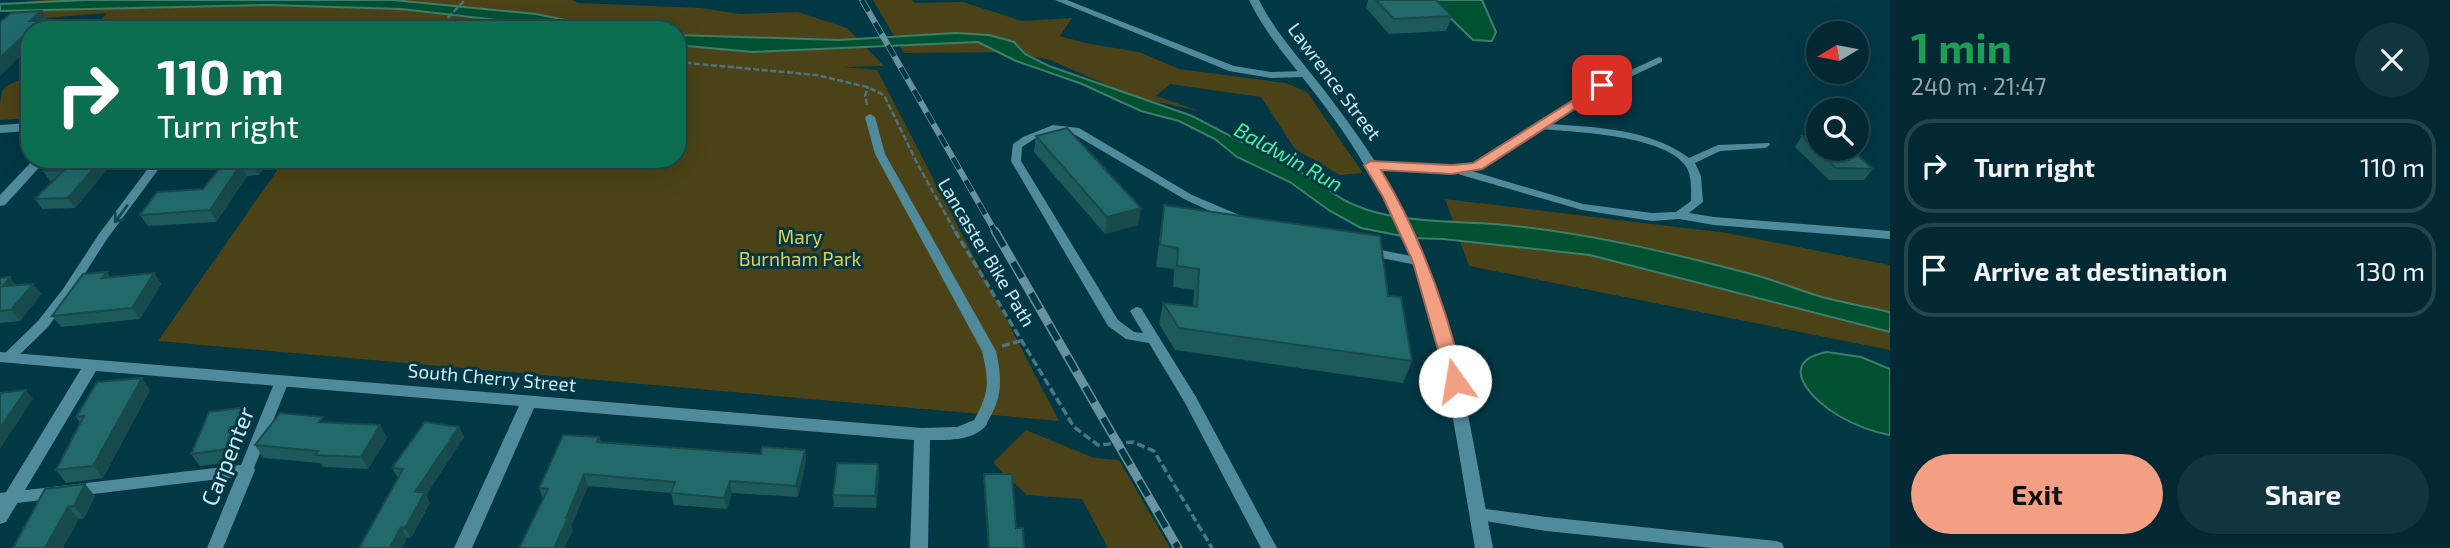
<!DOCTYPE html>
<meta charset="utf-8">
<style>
body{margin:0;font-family:"Exo 2",sans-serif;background:#10353f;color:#f1f3f6;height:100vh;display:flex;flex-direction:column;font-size:26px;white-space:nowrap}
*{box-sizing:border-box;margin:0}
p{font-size:23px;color:#96a6ac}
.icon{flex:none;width:38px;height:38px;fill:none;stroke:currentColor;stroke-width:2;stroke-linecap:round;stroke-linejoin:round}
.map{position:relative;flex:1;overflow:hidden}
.panel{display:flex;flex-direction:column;background:#022933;width:560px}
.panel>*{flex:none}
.top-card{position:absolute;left:21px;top:21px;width:665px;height:147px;border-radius:28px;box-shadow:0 7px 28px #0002,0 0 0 2px #23454e;background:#0b6e4f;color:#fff;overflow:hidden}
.needle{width:46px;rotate:260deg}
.tools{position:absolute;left:1806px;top:21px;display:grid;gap:14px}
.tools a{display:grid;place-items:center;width:63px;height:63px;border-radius:50%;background:#022933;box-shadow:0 7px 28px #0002,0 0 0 2px #23454e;font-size:35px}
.pin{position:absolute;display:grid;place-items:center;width:60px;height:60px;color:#fff;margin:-30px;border-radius:14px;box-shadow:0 4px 10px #0006}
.me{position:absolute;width:77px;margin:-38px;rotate:347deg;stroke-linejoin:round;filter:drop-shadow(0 0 5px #0008)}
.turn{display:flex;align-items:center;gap:24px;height:147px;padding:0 21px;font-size:32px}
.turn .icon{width:91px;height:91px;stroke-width:2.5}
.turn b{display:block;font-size:49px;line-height:60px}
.round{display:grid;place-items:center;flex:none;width:74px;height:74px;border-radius:37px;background:#10353f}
.overview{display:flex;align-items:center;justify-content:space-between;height:119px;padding:0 21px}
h1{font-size:42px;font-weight:700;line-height:52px;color:#1e9e55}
.action{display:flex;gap:14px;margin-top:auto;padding:14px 21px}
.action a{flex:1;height:80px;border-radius:42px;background:#f39f84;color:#111;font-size:28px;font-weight:700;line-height:80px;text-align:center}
.action a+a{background:#10353f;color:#f1f3f6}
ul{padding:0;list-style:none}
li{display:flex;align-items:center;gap:21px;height:94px;margin:0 14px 10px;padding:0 7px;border:4px solid #23454e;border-radius:28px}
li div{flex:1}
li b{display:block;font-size:26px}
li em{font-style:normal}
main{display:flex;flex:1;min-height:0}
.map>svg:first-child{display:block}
.green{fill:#4b4317}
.water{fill:#005131;stroke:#3d7f6c;stroke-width:2}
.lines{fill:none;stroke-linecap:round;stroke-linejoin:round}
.path-far1{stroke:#497682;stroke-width:2.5;stroke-dasharray:6 2.5;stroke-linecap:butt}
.path{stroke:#497682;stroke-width:3.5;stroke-dasharray:8 3.5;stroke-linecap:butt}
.service{fill:#508b9c;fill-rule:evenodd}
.minor{fill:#508b9c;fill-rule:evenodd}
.tertiary{fill:#508b9c;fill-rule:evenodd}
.rail-far1-casing{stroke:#68929d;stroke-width:6}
.rail-casing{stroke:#68929d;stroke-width:9}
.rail-far1{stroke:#023744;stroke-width:4.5;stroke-dasharray:13;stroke-linecap:butt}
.rail{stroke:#023744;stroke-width:6;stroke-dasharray:18;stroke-linecap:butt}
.wall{fill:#1d5a5c}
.shaded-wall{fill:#184a4b}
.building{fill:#22696b;stroke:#184a4b;stroke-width:2}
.oneway{stroke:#124856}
.route{fill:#f39f84;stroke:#9e6756;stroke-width:2}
.labels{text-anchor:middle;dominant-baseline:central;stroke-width:6;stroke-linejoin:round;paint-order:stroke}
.street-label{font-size:19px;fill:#ccebf4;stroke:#023744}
.park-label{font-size:19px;fill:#e4cd52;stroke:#023744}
.water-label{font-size:21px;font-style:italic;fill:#45f2a3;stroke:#023744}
.near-street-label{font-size:23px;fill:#ccebf4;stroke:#023744}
</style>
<main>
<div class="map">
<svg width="1890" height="548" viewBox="0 0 1890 548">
<rect width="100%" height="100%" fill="#023744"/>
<!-- green -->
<g class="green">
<path d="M46,0h526l6,3 123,5 39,6 58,-2 49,16 37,38 -41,1 34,3 182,351 -901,-80 127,-182h392v-129h-473l3,-11 -28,2 1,9h-87l14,-17 -99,8 19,-20z"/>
<path d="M873,0h39l3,3 48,-1 59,19 50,-3 -12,18 25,7 54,9 40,17 107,14 21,9 56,81 -23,2 -45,-26 -34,-52 -91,-13 -14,12 43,15 -64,-14 -85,-37 -39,-8 -107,1z"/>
<path d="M30,76v42l-30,2c0,-36 0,-32 30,-44z"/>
<path d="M1445,199l282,34 163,32v85l-421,-84z"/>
<path d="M1026,430l68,28 25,2 51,88h-62l-26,-49 -55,-4 -34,-32z"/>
</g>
<!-- water -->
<g class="water">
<path d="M86,0h307l143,14 79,16h-59l-15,-5 -140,-16 -133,-4 -268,6v-7z"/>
<path d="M1432,0h50l14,32 -4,9 -19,-1z"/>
<path d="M955,33l34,2 25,7 11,12 24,12 143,50 129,67c42,42 119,37 173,41 86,7 174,28 257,50 24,6 47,16 71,23 22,6 46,10 68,15v20l-300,-77 -147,-16 -31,-1 -51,-10 -31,-17 -40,-29 -53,-25 -22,-18 -36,-18 -38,-10 -59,-27 -66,-23 -38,-19 -225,10 -76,-7v-10l162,5z"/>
<path d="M1827,352l34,5 29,12v66c-18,-3 -35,-10 -51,-19 -26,-15 -65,-54 -12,-64z"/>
</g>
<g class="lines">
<!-- path-far1 -->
<g class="path-far1">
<path d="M436,30l29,-30"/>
<path d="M677,62l139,13 51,12 17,8 34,70 38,68"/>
<path d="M867,105l-2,-9 3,-9"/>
</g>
<!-- path -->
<g class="path">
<path d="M955,231l119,196 24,18 35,-3 21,9 58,97"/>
<path d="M1002,346l22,-6"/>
</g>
<!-- service -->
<g class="service">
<path d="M1055,0h12l167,66 37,6 34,-1 5,3 -5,3 -34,1 -42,-7z"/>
<path d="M1659,57l3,1v4l-72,34 -41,28c47,3 101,5 140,34l29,-13 51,-2 1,2 -5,3 -45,3 -25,12 6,13 2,26 -14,11 25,4 176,14v8l-176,-14 -35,-6 -27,2 -70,-11 -131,-38 -80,-4 -5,-3 5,-3 81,4 22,-3 110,-71zM1540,129c35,3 128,6 147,39 5,10 4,22 4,33l-15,11 -24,1 -69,-9 -115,-34 13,-2z"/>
<path d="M870,114l5,3 10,37 111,197c7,33 6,48 -12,77l-5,1 -5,-1 -2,-4c17,-30 18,-39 10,-73l-107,-197 -10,-37z"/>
<path d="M1053,125l26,3 113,67 52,22 2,3 -2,3h-8l-52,-24 -112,-66c-21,-2 -32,1 -50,14l-1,14 97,159 16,12 9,1 -13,-22 6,-4 5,1 55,89 81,151h-16l-76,-145 -36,-60 -23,-4 -18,-13 -97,-165 2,-17 10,-7z"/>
<path d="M155,159h11l-59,80 -36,56 -23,32 -35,34h-10l-2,-3 2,-3 35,-34 25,-32 36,-55z"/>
<path d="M1366,247l55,11 6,4 -6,4 -59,-12 -2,-3 2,-3z"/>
<path d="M282,376l5,1 2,4 -35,87 1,2 -32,78h-16l29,-71 -236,28v-12l241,-28 34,-84 2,-4z"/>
<path d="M1478,508l68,9 230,24 6,2 2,5h-72l-166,-17 -73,-12 -3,-5 3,-5z"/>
</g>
<!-- minor -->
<g class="minor">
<path d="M30,123v8l-30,2v-8z"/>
<path d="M34,159h13l-42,46 -5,1v-11z"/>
<path d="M0,352l922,76 35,-1 22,-9 6,2 2,4c-12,17 -38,16 -57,16l-2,108h-18l4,-108 -380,-32 -62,140h-18l65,-142 -423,-35 -90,151 -6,2v-22l81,-133 -81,-7z"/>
</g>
<!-- tertiary -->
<path class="tertiary" d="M1249,0h10c16,32 40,58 62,86 24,31 47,63 67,96 65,112 81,241 105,366h-18c-22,-126 -36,-256 -102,-368 -18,-33 -40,-64 -63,-93 -22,-28 -45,-54 -61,-87z"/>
<!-- rail-far1 casing -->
<g class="rail-far1-casing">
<path id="rail-far1" d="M862,0l134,233"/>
</g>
<!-- rail casing -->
<g class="rail-casing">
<path id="rail" d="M995,231l183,317"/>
</g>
<!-- rail-far1 -->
<use href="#rail-far1" class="rail-far1"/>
<!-- rail -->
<use href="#rail" class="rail"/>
</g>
<!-- wall -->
<g class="wall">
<path d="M1368,0h68l16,16 -6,15 -57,3 -23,-26z"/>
<path d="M1036,136l102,89 -33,9 -71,-82z"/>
<path d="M1802,136l71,33 -9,11h-35l-34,-33z"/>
<path d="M116,159l-41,49 -33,1 -7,-10 19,-19 -4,1 -7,-10z"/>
<path d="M227,159h44l-12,16 -12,1 -31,46 -68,4 -8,-11 63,-26z"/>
<path d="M1164,205l224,91 24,65 -9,22 -228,-33 -16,-26 4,-21 30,4 1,-17 -21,-3 1,-18 -18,-2z"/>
<path d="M107,272l3,5 44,-4 7,11 -21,35 -79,8 -9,-11z"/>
<path d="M10,277l6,8 17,-1 8,10 -21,27 -20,2v-45z"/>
<path d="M150,390l-47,88 -37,5 -10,-13 24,-47 -4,-6z"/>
<path d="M254,420l-17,41 -37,5 -9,-12z"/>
<path d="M326,422l54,3 7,13 -19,31 -45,-2 -3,-4 -57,-5 -8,-13z"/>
<path d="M459,427l5,10 -38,58 4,8 -19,35h-4l-5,10 -4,-70 -6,-10z"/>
<path d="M599,437l2,5 160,12 44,-4 1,12 -8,35 -66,-4 -5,16 -53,-4 -3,-12 -83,-7 -17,40 2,4 -9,18h-45l24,-49 -4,-11z"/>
<path d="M878,464l1,12 -3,32 -42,-1 -1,-12z"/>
<path d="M984,474l32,54 8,20h-36l-4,-63z"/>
<path d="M45,489l50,7 -11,22 -5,1z"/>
</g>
<!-- shaded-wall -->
<g class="shaded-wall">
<path d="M41,11l7,10 -6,5 3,4h-15v-9z"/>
<path d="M30,30v17l-30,29v-18z"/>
<path d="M102,159h14l-41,49 -7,-10z"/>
<path d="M257,159h14l-12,16 -6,-11z"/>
<path d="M241,164l6,12 -31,46 -6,-12z"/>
<path d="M1141,208l-3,17 -33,9 2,-17z"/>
<path d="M107,272l7,11 -12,-5z"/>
<path d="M154,273l7,11 -21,35 -8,-11z"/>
<path d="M10,277l8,11 -15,-2z"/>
<path d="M33,284l8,10 -21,27 -9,-11z"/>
<path d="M142,378l8,12 -47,88 -10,-12z"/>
<path d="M26,390l7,9 -33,50v-21z"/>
<path d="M246,407l8,13 -17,41 -9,-12z"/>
<path d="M380,425l7,13 -19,31 -7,-12z"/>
<path d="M459,427l5,10 -38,58 4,8 -19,35 -6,-10 10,-36z"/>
<path d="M805,450l1,12 -8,35 -2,-11z"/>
<path d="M878,464l1,12 -3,32 -1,-12z"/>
<path d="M584,474l4,12 -17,40 2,4 -9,18h-10z"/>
<path d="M730,481l2,12 -5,16 -3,-11z"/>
<path d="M85,484l10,12 -11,22 -10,-12z"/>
<path d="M68,507l11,12 -16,29h-18z"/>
<path d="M401,527l6,11 -5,10h-12z"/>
</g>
<!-- building -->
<g class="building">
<path d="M1376,0h60l16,16 -58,3z"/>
<path d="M41,11l-11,10h9l-39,37v-36l11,-9z"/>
<path d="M1067,128l74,80 -34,9 -71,-81z"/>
<path d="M1802,136h16v13h33l22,20 -37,-1z"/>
<path d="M54,159h48l-34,39 -33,1 29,-29 -21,1z"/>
<path d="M227,159h30l-4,5h-12l-31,46 -70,5 17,-23 46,-3z"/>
<path d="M1164,205l216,31 8,60 13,1 11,64 -233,-33 -16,-25 34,4 2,-38 -22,-3 1,-18 -18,-3z"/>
<path d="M107,272l-5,6 52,-5 -22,35 -80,8 31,-42z"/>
<path d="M10,277l-7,9 30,-2 -22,26 -11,1v-33z"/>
<path d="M142,378l-49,88 -37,4 28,-54 -8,1 21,-35z"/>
<path d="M26,390l-26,38v-35z"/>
<path d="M246,407l-18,42 -37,5 18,-42z"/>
<path d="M280,413l43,4 -4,5 61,3 -19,32 -46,-2 3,-4 -63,-6z"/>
<path d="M425,422l34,5 -44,65h10l-20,36 -4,-1 -11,21h-31l44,-79 -11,-1z"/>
<path d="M563,435l36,2 -2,5 164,12 1,-7 43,3 -9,36 -66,-5 -6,17 -53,-5 4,-11 -91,-8 -18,44h2l-14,30h-35l29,-59 -9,-1z"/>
<path d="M837,463l41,1 -3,32 -42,-1z"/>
<path d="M984,474h28l4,54h7l1,20h-35z"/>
<path d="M85,484l-11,22 -6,1 -23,41h-32l32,-59z"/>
</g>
<!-- one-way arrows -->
<defs><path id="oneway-shaft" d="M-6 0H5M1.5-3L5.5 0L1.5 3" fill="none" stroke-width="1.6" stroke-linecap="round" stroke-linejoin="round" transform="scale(1.75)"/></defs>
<use class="oneway" href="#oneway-shaft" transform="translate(121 214) rotate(126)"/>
<!-- route -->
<path class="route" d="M1602,82l5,1v5l-125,81 -30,5 -71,-4c40,66 65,136 83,211l-3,4h-13l-35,-123 -30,-65 -19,-32 7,-4 81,4 21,-2z"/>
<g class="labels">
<!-- street labels -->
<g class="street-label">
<text transform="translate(1335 81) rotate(53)">Lawrence Street</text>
<text transform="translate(987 252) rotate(59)">Lancaster Bike Path</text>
<text transform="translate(492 377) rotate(5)">South Cherry Street</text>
</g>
<!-- park labels -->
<g class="park-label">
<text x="800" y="236">Mary<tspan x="800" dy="22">Burnham Park</tspan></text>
</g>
<!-- water labels -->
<g class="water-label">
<text transform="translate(1289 156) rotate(29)">Baldwin Run</text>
</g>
<!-- near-street labels -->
<g class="near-street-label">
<text transform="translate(227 456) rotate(-68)">Carpenter</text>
</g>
</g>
</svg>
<div class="tools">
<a><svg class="needle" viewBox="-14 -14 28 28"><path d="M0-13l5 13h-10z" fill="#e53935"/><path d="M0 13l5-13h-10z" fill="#96a6ac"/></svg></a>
<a><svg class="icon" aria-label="search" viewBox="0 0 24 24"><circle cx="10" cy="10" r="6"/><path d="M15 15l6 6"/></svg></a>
</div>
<div class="pin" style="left:1602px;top:85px;background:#d93025"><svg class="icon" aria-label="arrive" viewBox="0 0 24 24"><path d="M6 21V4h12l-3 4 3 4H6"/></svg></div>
<svg class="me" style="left:1455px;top:381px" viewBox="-20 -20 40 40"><circle r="19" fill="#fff"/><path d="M0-13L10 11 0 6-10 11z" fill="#f39f84"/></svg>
<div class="top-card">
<div class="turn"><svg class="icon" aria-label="right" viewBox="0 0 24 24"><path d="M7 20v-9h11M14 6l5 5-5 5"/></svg><div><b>110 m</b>Turn right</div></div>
</div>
</div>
<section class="panel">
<div class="overview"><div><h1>1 min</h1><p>240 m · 21:47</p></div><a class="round"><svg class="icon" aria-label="close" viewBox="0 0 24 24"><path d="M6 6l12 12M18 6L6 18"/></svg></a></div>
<ul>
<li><svg class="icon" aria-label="right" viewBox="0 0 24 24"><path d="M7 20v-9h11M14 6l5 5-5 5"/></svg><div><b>Turn right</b></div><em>110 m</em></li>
<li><svg class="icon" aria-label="arrive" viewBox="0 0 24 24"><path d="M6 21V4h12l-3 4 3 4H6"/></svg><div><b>Arrive at destination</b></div><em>130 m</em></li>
</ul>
<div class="action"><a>Exit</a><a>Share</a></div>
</section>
</main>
